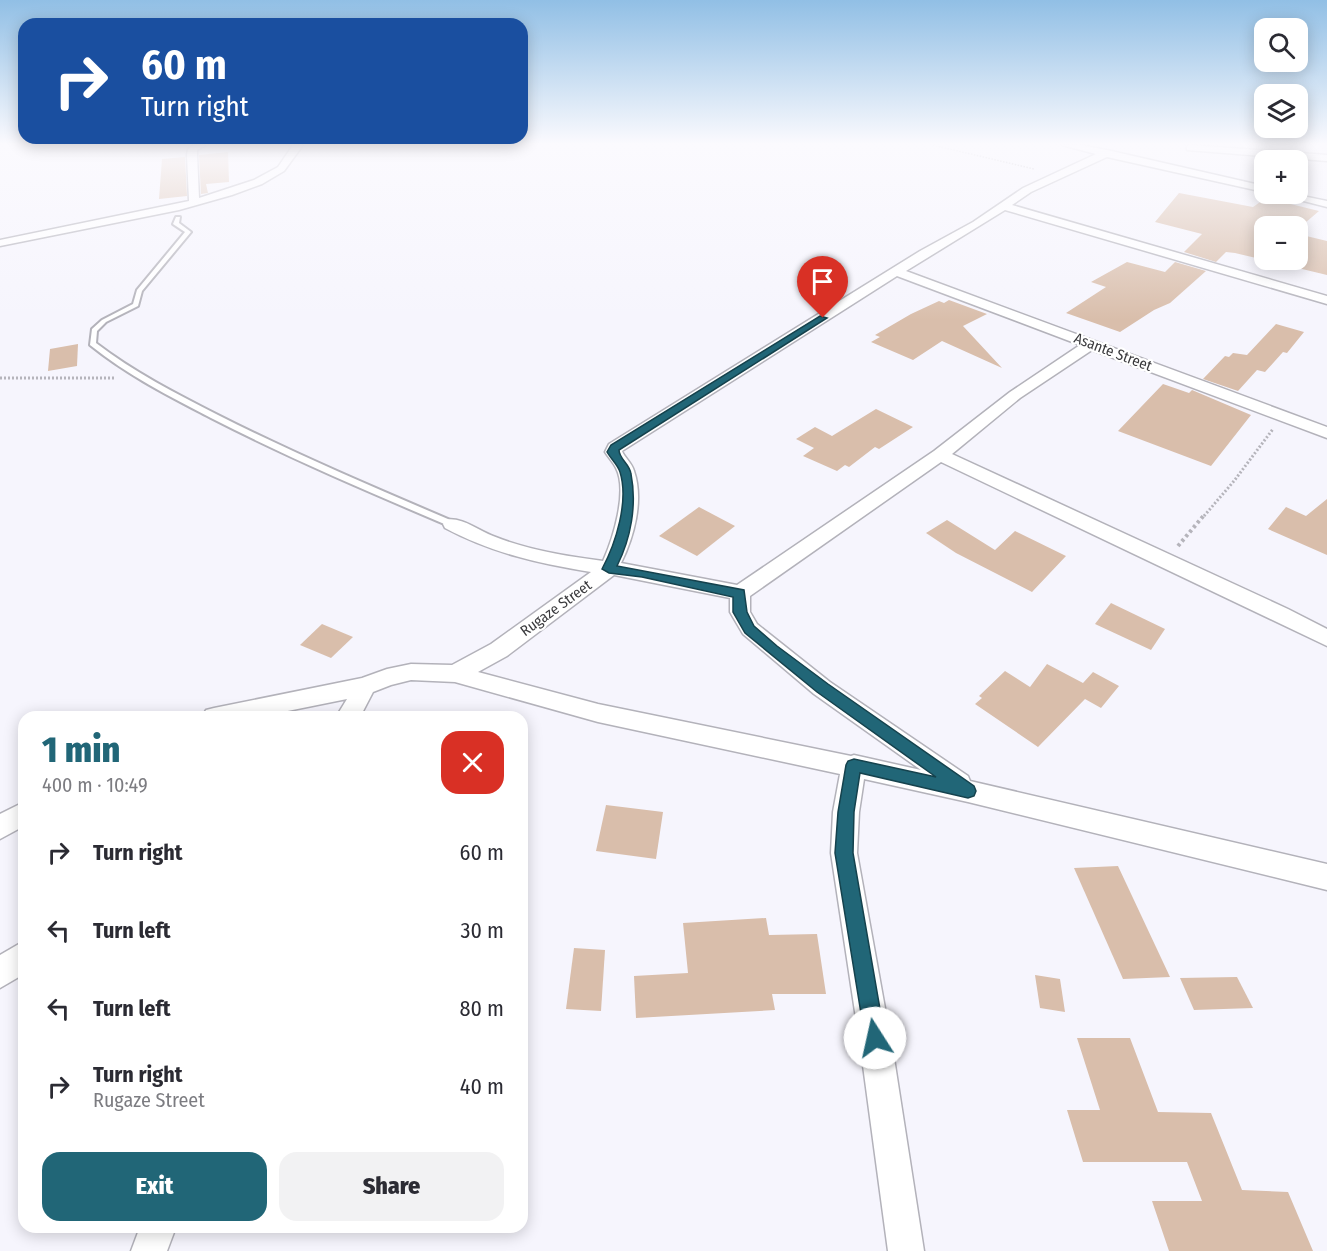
<!DOCTYPE html>
<meta charset="utf-8">
<style>
body{margin:0;font-family:"Fira Sans Condensed",sans-serif;background:#f2f2f3;color:#2b2b33;height:100vh;display:flex;flex-direction:column;font-size:22px;white-space:nowrap}
*{box-sizing:border-box;margin:0}
p{font-size:20px;color:#7c7c81}
.icon{flex:none;width:33px;height:33px;fill:none;stroke:currentColor;stroke-width:2;stroke-linecap:round;stroke-linejoin:round}
.map{position:relative;flex:1;overflow:hidden}
.sheet{position:absolute;left:18px;top:711px;width:510px;height:522px;display:flex;flex-direction:column;background:#fff;border-radius:18px;box-shadow:0 3px 15px #0003}
.sheet>*{flex:none}
.top-card{position:absolute;left:18px;top:18px;width:510px;height:126px;border-radius:18px;box-shadow:0 3px 15px #0003;background:#1a4fa0;color:#fff;overflow:hidden}
.controls{position:absolute;left:1254px;top:18px;display:grid;gap:12px}
.controls a{display:grid;place-items:center;width:54px;height:54px;border-radius:12px;background:#fff;box-shadow:0 3px 15px #0003;font-size:30px}
.pin{position:absolute;display:grid;place-items:center;width:51px;height:51px;color:#fff;margin:-62px -26px;border-radius:50% 50% 50% 0;rotate:-45deg;box-shadow:0 0 6px #0007}
.pin .icon{rotate:45deg}
.me{position:absolute;width:66px;margin:-33px;rotate:350deg;stroke-linejoin:round;filter:drop-shadow(0 0 4px #0008)}
.turn{display:flex;align-items:center;gap:21px;height:126px;padding:0 24px;font-size:27px}
.turn .icon{width:78px;height:78px;stroke-width:2.5}
.turn b{display:block;font-size:42px;line-height:51px}
.round{display:grid;place-items:center;flex:none;width:63px;height:63px;border-radius:18px;background:#f2f2f3}
.headline{display:flex;align-items:center;justify-content:space-between;height:102px;padding:0 24px}
h1{font-size:36px;font-weight:800;line-height:45px;color:#216677}
.action{display:flex;gap:12px;margin-top:auto;padding:12px 24px}
.action a{flex:1;height:69px;border-radius:18px;background:#216677;color:#fff;font-size:24px;font-weight:800;line-height:69px;text-align:center}
.action a+a{background:#f2f2f3;color:#2b2b33}
ul{padding:0;list-style:none}
li{display:flex;align-items:center;gap:18px;height:78px;padding:0 24px}
li div{flex:1}
li b{display:block;font-size:22px}
li em{font-style:normal}
.map>svg:first-child{display:block}
.building{fill:#d9beab}
.lines{fill:none;stroke-linecap:round;stroke-linejoin:round}
.service-casing{stroke:#b3b2ba;stroke-width:4}
.minor-casing{stroke:#b3b2ba;stroke-width:3}
.path-far2{stroke:#b5b4bb;stroke-width:1.5;stroke-dasharray:1.5 1.5;stroke-linecap:butt}
.path-far1{stroke:#b5b4bb;stroke-width:3;stroke-dasharray:2 2;stroke-linecap:butt}
.path{stroke:#b5b4bb;stroke-width:4;stroke-dasharray:3 3;stroke-linecap:butt}
.service{fill:#fff;fill-rule:evenodd}
.minor{fill:#fff;fill-rule:evenodd}
.route{fill:#216677;stroke:#15424d;stroke-width:1.5}
.labels{text-anchor:middle;dominant-baseline:central;stroke-width:4.5;stroke-linejoin:round;paint-order:stroke}
.far-street-label{font-size:15px;fill:#3a3a3d;stroke:#fff}
</style>
<div class="map">
<svg width="1327" height="1251" viewBox="0 0 1327 1251">
<rect width="100%" height="100%" fill="#f6f5fd"/>
<!-- building -->
<g class="building">
<path d="M228,152l1,30 -23,2 2,9 -7,1 -2,-39z"/>
<path d="M185,157l2,39 -28,3 3,-40z"/>
<path d="M1179,193l74,14 13,-9 53,13 -21,18v-3h-34v34h34v-26l29,7v34l-92,-22 -9,-1 -10,10 -32,-10 18,-18 -47,-12z"/>
<path d="M1127,262l38,10 10,-10 31,9 -36,32 -16,7 -34,22 -54,-19 40,-26 -15,-5z"/>
<path d="M949,300l38,14 -24,12 39,42 -60,-27 -29,19 -42,-18 9,-5 -5,-2 36,-21 28,-13 5,2z"/>
<path d="M1276,324l28,8 -17,21 -4,-1 -18,20 -8,-2 -19,21 -35,-12 22,-23 4,1 4,-4 14,2z"/>
<path d="M78,344l-1,22 -29,5 2,-22z"/>
<path d="M1163,384l26,9 3,-3 59,25 -40,51 -93,-35z"/>
<path d="M876,409l37,18 -34,22 -4,-2 -26,20 -4,-2 -8,6 -34,-15 11,-8 -18,-9 19,-12 17,9z"/>
<path d="M1327,499v56l-59,-26 18,-22 20,9z"/>
<path d="M699,507l36,19 -38,30 -38,-20z"/>
<path d="M947,520l48,30 20,-19 51,25 -34,36 -76,-39 -30,-20z"/>
<path d="M1111,603l54,26 -14,21 -56,-26z"/>
<path d="M322,624l31,13 -22,21 -31,-13z"/>
<path d="M1047,664l36,19 10,-11 26,14 -18,22 -16,-9 -47,48 -63,-43 7,-6 -3,-2 26,-25 25,16z"/>
<path d="M606,805l57,7 -7,47 -60,-8z"/>
<path d="M1118,866l52,111 -47,2 -49,-111z"/>
<path d="M766,918l3,17 48,-1 9,60h-54l3,16 -139,8 -2,-42 54,-3 -5,-50z"/>
<path d="M574,948l31,2 -4,61 -35,-2z"/>
<path d="M1035,975l25,4 5,33 -25,-4z"/>
<path d="M1237,977l16,31 -59,2 -14,-32z"/>
<path d="M1077,1038h53l28,74 53,1 31,77 46,2 25,59h-144l-17,-50h50l-15,-39h-104l-16,-52h33z"/>
</g>
<g class="lines">
<!-- service casing -->
<g class="service-casing">
<path id="service" d="M176,217h4l-1,6 12,9 -49,59 -4,15 -32,16 -9,9 -1,12c38,29 79,50 122,72 77,39 157,73 237,107l2,2 -2,2h-6c-80,-34 -160,-68 -238,-108 -42,-22 -84,-43 -121,-73l2,-16 10,-9 31,-16 4,-14 48,-58 -12,-8z"/>
</g>
<!-- minor casing -->
<g class="minor-casing">
<g id="minor">
<path d="M194,145h12l-9,5v5l2,43 55,-18 24,-13 15,-22h10l-19,26 -22,13 -30,11 -53,15 -179,36v-6l189,-39 -2,-46 1,-6z"/>
<path d="M1062,145h18l27,5 157,36v6l-157,-35 -76,35 -19,13 315,91v8l-322,-94 -99,61 421,156v11l-235,-88 -72,48 -68,56 336,155 39,20v17l-386,-184 -191,134v16l7,12 73,58 138,94 2,5 357,83v26l-359,-88 -104,-23 -5,33 -2,41 37,205 30,193h-36l-26,-193 -31,-205 2,-41 7,-38 -242,-52 -143,-40 -44,-2 -20,5 -18,7 -13,25h-24l11,-18 -89,18h-56l4,-7 8,-2 148,-30 25,-9 24,-5 41,1 39,-21 100,-72c-51,-8 -99,-19 -146,-44l-2,-4 2,-4c16,-4 34,11 48,16 35,14 73,20 110,25 10,-22 25,-70 13,-93 -3,-6 -8,-11 -11,-16l4,-8 311,-193 53,-29 50,-34 73,-34zM897,276l183,69 -70,47 -76,59 -197,134 -116,-22c13,-26 23,-63 13,-92 -2,-8 -10,-14 -12,-20zM614,575l116,23v14l13,22 71,60 107,76 -67,-15 -3,1 -253,-52 -120,-32 29,-16z"/>
<path d="M1190,145l137,10v6l-140,-11v-4z"/>
<path d="M1276,194h17l34,7v6z"/>
<path d="M24,802v24l-24,13v-25z"/>
<path d="M24,941v33l-24,14v-33z"/>
<path d="M140,1227h36l-9,24h-36z"/>
</g>
</g>
<!-- path-far2 -->
<path class="path-far2" d="M933,145l101,24"/>
<!-- path-far1 -->
<g class="path-far1">
<path d="M0,378h114"/>
<path d="M1204,516l30,-35 39,-52"/>
</g>
<!-- path -->
<path class="path" d="M1178,546l27,-32"/>
<!-- service -->
<use href="#service" class="service"/>
<!-- minor -->
<use href="#minor" class="minor"/>
</g>
<!-- sky -->
<linearGradient id="sky" x2="0" y2="1"><stop stop-color="#91bfe5"/><stop offset="0.45" stop-color="#fbfafe"/><stop offset="1" stop-color="#fbfafe" stop-opacity="0"/></linearGradient>
<rect width="1327" height="320" fill="url(#sky)"/>
<!-- route -->
<path class="route" d="M820,316l7,2 -208,132c0,9 11,14 12,24 6,31 0,64 -14,92l127,24 3,22 7,14 23,20 51,38 146,102 2,5 -2,5 -6,2 -108,-25 -6,39 -1,41 32,185 -3,7 -7,3 -8,-3 -2,-7 -30,-185 3,-41 8,-47 2,-4 6,-2 82,18 -119,-85 -72,-59 -12,-21v-15l-91,-20 -33,-4 -7,-4c14,-26 27,-68 18,-97 -2,-7 -9,-13 -13,-20l4,-7z"/>
<g class="labels">
<!-- far-street labels -->
<g class="far-street-label">
<text transform="translate(1113 352) rotate(21)">Asante Street</text>
<text transform="translate(556 608) rotate(-36)">Rugaze Street</text>
</g>
</g>
</svg>
<div class="controls">
<a><svg class="icon" aria-label="search" viewBox="0 0 24 24"><circle cx="10" cy="10" r="6"/><path d="M15 15l6 6"/></svg></a>
<a><svg class="icon" aria-label="layers" viewBox="0 0 24 24"><path d="M12 4l9 5-9 5-9-5zM3 14l9 5 9-5"/></svg></a>
<a>+</a>
<a>−</a>
</div>
<div class="pin" style="left:823px;top:318px;background:#d93025"><svg class="icon" aria-label="arrive" viewBox="0 0 24 24"><path d="M6 21V4h12l-3 4 3 4H6"/></svg></div>
<svg class="me" style="left:875px;top:1038px" viewBox="-20 -20 40 40"><circle r="19" fill="#fff"/><path d="M0-13L10 11 0 6-10 11z" fill="#216677"/></svg>
<div class="top-card">
<div class="turn"><svg class="icon" aria-label="right" viewBox="0 0 24 24"><path d="M7 20v-9h11M14 6l5 5-5 5"/></svg><div><b>60 m</b>Turn right</div></div>
</div>
<section class="sheet">
<div class="headline"><div><h1>1 min</h1><p>400 m · 10:49</p></div><a class="round" style="background:#d93025;color:#fff"><svg class="icon" aria-label="close" viewBox="0 0 24 24"><path d="M6 6l12 12M18 6L6 18"/></svg></a></div>
<ul>
<li><svg class="icon" aria-label="right" viewBox="0 0 24 24"><path d="M7 20v-9h11M14 6l5 5-5 5"/></svg><div><b>Turn right</b></div><em>60 m</em></li>
<li><svg class="icon" aria-label="left" viewBox="0 0 24 24"><path d="M17 20v-9H6M10 6l-5 5 5 5"/></svg><div><b>Turn left</b></div><em>30 m</em></li>
<li><svg class="icon" aria-label="left" viewBox="0 0 24 24"><path d="M17 20v-9H6M10 6l-5 5 5 5"/></svg><div><b>Turn left</b></div><em>80 m</em></li>
<li><svg class="icon" aria-label="right" viewBox="0 0 24 24"><path d="M7 20v-9h11M14 6l5 5-5 5"/></svg><div><b>Turn right</b><p>Rugaze Street</p></div><em>40 m</em></li>
</ul>
<div class="action"><a>Exit</a><a>Share</a></div>
</section>
</div>
